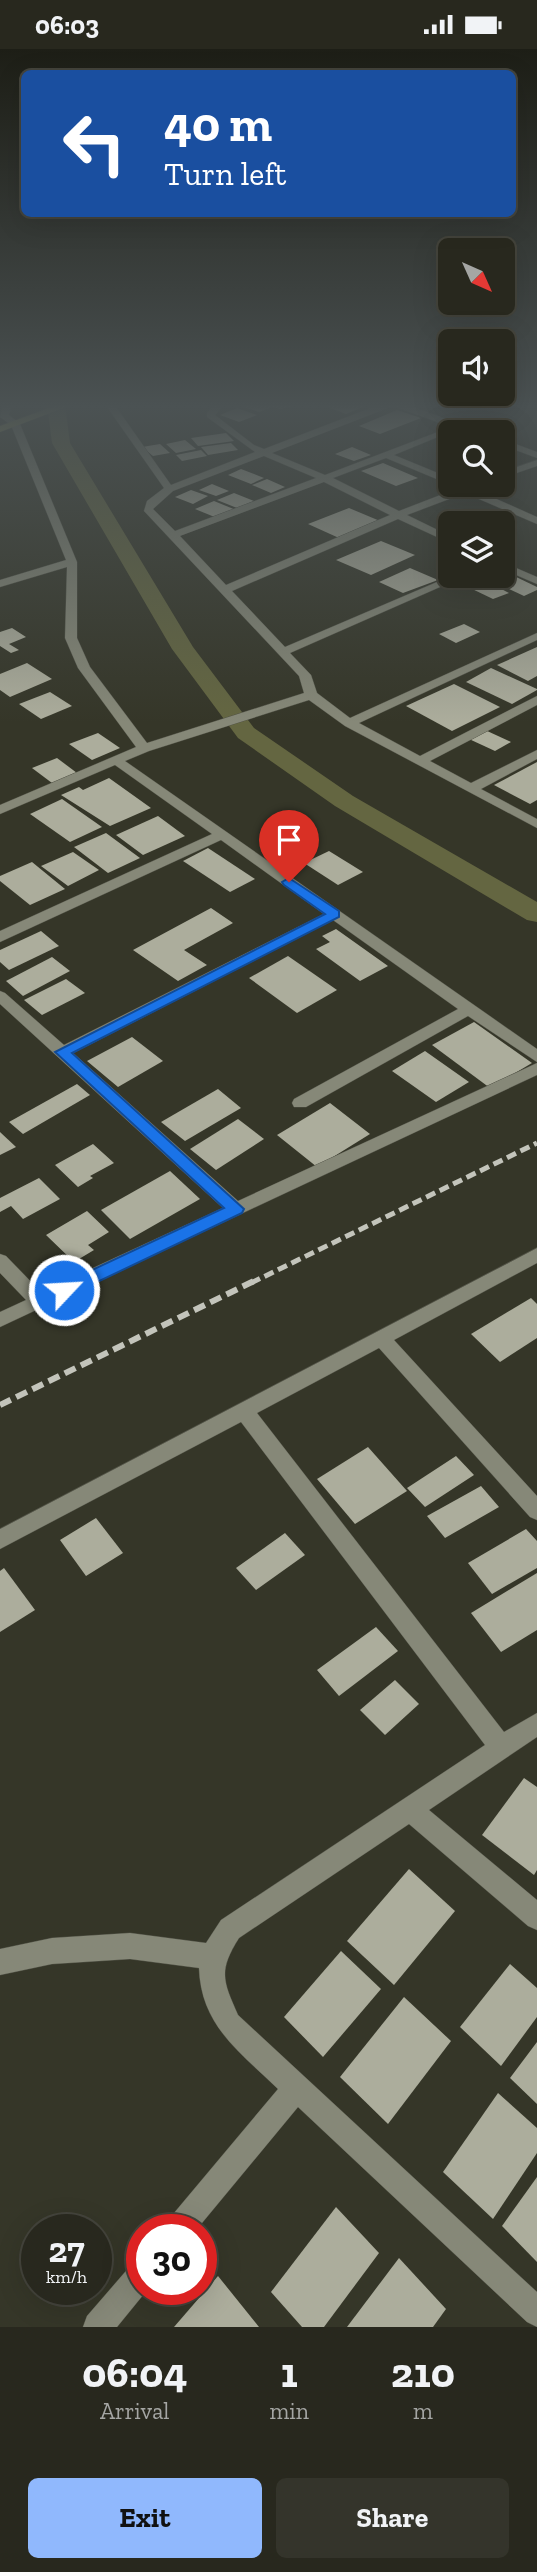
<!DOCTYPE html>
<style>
body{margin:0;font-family:"Zilla Slab",serif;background:#34342b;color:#f1f3f6;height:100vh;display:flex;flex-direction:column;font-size:26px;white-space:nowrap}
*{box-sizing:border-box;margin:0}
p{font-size:23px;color:#a5a6a4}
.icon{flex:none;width:38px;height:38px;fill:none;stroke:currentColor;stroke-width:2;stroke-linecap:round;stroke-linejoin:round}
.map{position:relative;height:2278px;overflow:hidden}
.sheet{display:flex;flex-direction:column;background:#28281e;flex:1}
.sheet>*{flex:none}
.top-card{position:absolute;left:21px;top:21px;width:495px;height:147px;border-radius:10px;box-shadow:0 7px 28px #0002,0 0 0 2px #44443c;background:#1a4fa0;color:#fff;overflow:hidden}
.needle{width:46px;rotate:135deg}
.buttons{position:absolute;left:438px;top:189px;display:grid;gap:14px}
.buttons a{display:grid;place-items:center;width:77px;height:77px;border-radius:10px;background:#28281e;box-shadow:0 7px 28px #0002,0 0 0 2px #44443c;font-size:35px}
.speed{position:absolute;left:21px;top:2165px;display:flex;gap:14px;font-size:35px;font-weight:700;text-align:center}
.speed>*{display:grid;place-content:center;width:91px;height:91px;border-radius:50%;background:#28281e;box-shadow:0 7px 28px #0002,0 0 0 2px #44443c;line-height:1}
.speed small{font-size:18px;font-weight:400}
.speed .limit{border:10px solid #d22;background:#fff;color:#111}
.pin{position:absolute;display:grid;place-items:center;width:60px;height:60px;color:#fff;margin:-72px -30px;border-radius:50% 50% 50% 0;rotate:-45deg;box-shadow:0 0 7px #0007}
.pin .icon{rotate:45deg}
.me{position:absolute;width:77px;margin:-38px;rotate:65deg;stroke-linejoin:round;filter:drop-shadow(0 0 5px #0008)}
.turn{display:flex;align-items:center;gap:24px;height:147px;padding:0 28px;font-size:32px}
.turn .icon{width:91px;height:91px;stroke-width:2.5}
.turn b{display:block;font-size:49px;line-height:60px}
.eta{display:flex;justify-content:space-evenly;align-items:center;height:119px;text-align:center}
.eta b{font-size:42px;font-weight:700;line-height:49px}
.primary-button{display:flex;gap:14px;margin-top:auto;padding:14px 28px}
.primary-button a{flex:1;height:80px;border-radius:10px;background:#90b8fd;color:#111;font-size:28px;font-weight:700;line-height:80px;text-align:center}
.primary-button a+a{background:#34342b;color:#f1f3f6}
.status{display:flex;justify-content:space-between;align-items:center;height:49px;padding:0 35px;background:#28281e;direction:ltr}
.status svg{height:19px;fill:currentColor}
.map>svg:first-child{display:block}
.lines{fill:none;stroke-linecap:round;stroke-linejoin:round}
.canal{fill:#646641;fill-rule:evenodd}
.building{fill:#acad9c}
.minor-casing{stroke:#505145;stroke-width:1}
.major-casing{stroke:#505145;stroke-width:1}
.minor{fill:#868878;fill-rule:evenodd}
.major{fill:#a9ac5e;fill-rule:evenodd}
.rail-far1{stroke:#c3c4bb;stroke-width:5;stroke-dasharray:10 5;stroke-linecap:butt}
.rail{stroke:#c3c4bb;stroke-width:6;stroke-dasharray:12 6;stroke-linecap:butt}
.route{fill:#1a73e8;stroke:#114b97;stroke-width:2}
</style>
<div class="status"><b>06:03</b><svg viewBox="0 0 49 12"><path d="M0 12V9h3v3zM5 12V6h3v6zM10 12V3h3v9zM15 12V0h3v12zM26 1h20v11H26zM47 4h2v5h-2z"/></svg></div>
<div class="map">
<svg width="537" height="2278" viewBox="0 0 537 2278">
<rect width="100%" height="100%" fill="#353628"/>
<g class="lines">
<!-- canal -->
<path class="canal" d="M47,355h18l5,39 123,204 61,81 99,68 184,106v20l-10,-2 -192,-114 -97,-68 -66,-89 -120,-206z"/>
</g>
<!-- building -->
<g class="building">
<path d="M249,355h50v1l-19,4 -7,-2 -14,5 -16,-5z"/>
<path d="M320,355h50l-24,10z"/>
<path d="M237,359l20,7 -18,7 -19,-7z"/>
<path d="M397,361l24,8 -41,16 -21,-8z"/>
<path d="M226,384l8,8 -36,5 -7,-8z"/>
<path d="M185,391l11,9 -20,4 -10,-9z"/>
<path d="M231,394l7,7 -30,5 -7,-8z"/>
<path d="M160,395l10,9 -17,3 -11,-9z"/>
<path d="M352,398l19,8 -17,6 -19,-7z"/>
<path d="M201,401l6,6 -25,5 -6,-6z"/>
<path d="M383,414l35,15 -22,8 -35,-15z"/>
<path d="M241,420l23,9 -13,6 -23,-9z"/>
<path d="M267,430l18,8 -14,6 -19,-8z"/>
<path d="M212,435l17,7 -13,5 -17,-6z"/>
<path d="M191,441l17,6 -15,8 -18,-7z"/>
<path d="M234,444l20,8 -17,7 -20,-8z"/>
<path d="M214,452l22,9 -19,8 -22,-9z"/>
<path d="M349,459l31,13 -41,17 -31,-14z"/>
<path d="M381,492l34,14 -44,20 -35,-15z"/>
<path d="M410,519l28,12 -35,13 -24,-11z"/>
<path d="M512,526l25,12v3l-13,6 -30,-14z"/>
<path d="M484,531l25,13 -16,6 -25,-12z"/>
<path d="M464,575l16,8 -24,11 -17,-9z"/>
<path d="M12,579l14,9 -17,7 10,6 -8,3 -11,-7v-14z"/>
<path d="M537,598v29l-9,5 -31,-16z"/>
<path d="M27,614l25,16 -42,18 -10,-7v-16z"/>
<path d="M491,619l46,21v1l-25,14 -46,-22z"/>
<path d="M454,635l46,23 -48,24 -46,-25z"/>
<path d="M50,643l22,14 -31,13 -22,-15z"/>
<path d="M485,681l26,12 -16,9 -26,-12z"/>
<path d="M98,684l22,15 -28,12 -23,-16z"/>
<path d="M57,709l20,15 -25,10 -20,-15z"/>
<path d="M537,713v38l-7,4 -36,-19z"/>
<path d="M109,729l42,30 -41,18 -49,-31 18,-8 4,3z"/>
<path d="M62,750l40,28 -32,15 -40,-28z"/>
<path d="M158,767l27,20 -42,19 -27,-20z"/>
<path d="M106,784l34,25 -32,15 -34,-26z"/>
<path d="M208,799l47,31 -25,13 -47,-31z"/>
<path d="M329,802l34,21 -25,13 -34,-22z"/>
<path d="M73,803l26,18 -31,16 -27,-20z"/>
<path d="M32,813l33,27 -35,16 -30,-24v-5z"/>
<path d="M211,859l22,15 -49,27 23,15 -29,16 -45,-31z"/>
<path d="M336,880l52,37 -28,15 -44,-32 14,-7 -8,-6z"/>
<path d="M41,882l18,15 -50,24 -9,-8v-12z"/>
<path d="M288,907l49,34 -40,23 -48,-35z"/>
<path d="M52,908l18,14 -47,25 -17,-15z"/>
<path d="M66,930l19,14 -43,22 -18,-15z"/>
<path d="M474,973l58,41 -42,25 -58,-43z"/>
<path d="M132,988l31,24 -45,26 -31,-26z"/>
<path d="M425,1002l44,31 -33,20 -44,-31z"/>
<path d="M77,1035l13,11 -67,39 -14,-12z"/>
<path d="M218,1040l23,19 -56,33 -24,-19z"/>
<path d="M330,1054l40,31 -53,33 -40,-32z"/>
<path d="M238,1070l26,20 -48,31 -26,-21z"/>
<path d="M0,1083l16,15 -16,8z"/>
<path d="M93,1095l21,19 -24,13 3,2 -15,9 -23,-22z"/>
<path d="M170,1122l30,28 -70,40 -29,-29z"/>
<path d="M39,1129l21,21 -37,20 -12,-13 -11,6v-14z"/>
<path d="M87,1162l22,21 -21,13 6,5 -20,12 -28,-27z"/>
<path d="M531,1249l6,6v34l-37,24 -29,-28z"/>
<path d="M368,1398l39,44 -52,33 -38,-45z"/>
<path d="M456,1407l18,19 -49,32 -18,-19z"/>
<path d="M481,1437l18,21 -54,31 -18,-22z"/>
<path d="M96,1469l27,35 -37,23 -26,-36z"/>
<path d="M526,1480l11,12v27l-45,26 -24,-31z"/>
<path d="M285,1484l20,22 -49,35 -20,-22z"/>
<path d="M4,1519l31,42 -35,22v-61z"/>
<path d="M537,1524v57l-36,22 -30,-39z"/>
<path d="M376,1578l22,24 -59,45 -22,-26z"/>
<path d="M395,1631l24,24 -34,31 -25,-25z"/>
<path d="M524,1729l13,9v83l-3,5 -52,-40z"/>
<path d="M409,1820l46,42 -61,74 -47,-44z"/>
<path d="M341,1902l40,38 -58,68 -39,-40z"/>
<path d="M510,1915l27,24v29l-36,49 -41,-39z"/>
<path d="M404,1948l47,44 -63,83 -48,-47z"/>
<path d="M537,1993v62l-27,-26z"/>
<path d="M498,2044l39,35v25l-44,66 -50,-47z"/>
<path d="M537,2128v85l-35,-36z"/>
<path d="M336,2158l43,46 -55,74h-22l-31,-35z"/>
<path d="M399,2209l47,51 -13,18h-86z"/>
<path d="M218,2227l41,51h-85z"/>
</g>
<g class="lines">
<!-- minor casing -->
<g class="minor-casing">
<g id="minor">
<path d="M3,355h9l-3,11 11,9 57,138v76l13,29 57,76 157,-50 -5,-17 -155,-165 3,-10 17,-13 -59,-84h9l57,81 84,-33 -48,-35v-4l8,-9h10l-10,11 39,30 10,4 117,-45h24l72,26 2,2h-29l-56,23 56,23 1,7 -65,-27 -53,20 66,33 57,-22v-4h25l-7,4 63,28v7l-72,-31 -58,22 43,21v7l-52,-24 -166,72 53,56 166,-71h14l-175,77 21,22 6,18 33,25 187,-85v7l-178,83 61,33 117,-60v9l-107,56 41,22 66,-33v9l-56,30 56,30v9l-192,-102 -36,-26 -160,51 -24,10 412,288v13l-69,-46 -162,91h-12l-2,-4 2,-4 164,-90 -125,-89 -260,133 165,148 299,-138v12l-537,252v-15l26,-12 -26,-27v-19l6,2 35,36 182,-84 -223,-204v-13l5,2 59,52 260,-131 -103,-74 -221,102v-11l212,-97 -97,-69 -115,49v-9l136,-58 -58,-79 -13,-30 2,-71 -67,20v-7l66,-20 -55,-135 -11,-8zM393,357l58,21 -126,48 -53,-22zM264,407l52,22 -141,53 -22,-22 20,-18zM324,433l66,33 -164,70 -46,-49z"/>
<path d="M502,390l35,13v6l-35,-13z"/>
<path d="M537,411v6l-35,12v-6z"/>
<path d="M502,513l35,15v7l-35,-15z"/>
<path d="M537,1199v15l-143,77 143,156v24l-7,-3 -151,-169 -122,65 247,319 33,-19v24l-108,73 108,90v30l-9,-4 -119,-102 -170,114c-21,33 -16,43 -1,77l299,277v35l-10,-5 -229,-215 -101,122h-32l4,-10 109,-130c-38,-37 -77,-63 -79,-121l-69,-9 -78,5 -52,11v-26l52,-11 78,-5 76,10 15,-23 264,-175 -244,-323 -241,127v-20z"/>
<path d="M142,2211v29h6l-31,38h-34l4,-11 45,-52z"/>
</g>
</g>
<!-- major casing -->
<g class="major-casing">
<path id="major" d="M60,355h14l-74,28v-6z"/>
</g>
<!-- minor -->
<use href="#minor" class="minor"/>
<!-- major -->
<use href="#major" class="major"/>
<!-- rail-far1 -->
<path class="rail-far1" d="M251,1234l286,-140"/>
<!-- rail -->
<path class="rail" d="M0,1356l254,-124"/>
</g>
<!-- sky -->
<linearGradient id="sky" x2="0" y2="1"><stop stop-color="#1d1e16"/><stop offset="0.53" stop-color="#4b5253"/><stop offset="1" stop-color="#4b5253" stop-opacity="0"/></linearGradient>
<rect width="537" height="674" fill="url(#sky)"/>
<!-- route -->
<path class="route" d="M289,829l50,33v6l-267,136 172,156 -2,4 -172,82h-12l-3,-5 3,-4 166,-78 -169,-156 270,-138 -41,-29 -2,-3z"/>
</svg>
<div class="buttons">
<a><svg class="needle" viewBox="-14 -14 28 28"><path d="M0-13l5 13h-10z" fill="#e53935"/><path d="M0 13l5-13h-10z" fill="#a5a6a4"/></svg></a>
<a><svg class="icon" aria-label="sound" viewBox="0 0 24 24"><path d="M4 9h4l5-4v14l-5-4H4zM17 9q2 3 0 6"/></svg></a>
<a><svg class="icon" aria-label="search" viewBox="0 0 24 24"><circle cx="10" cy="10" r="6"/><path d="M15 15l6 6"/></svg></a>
<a><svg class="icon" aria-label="layers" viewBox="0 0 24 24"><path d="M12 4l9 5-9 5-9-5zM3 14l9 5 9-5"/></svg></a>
</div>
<div class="speed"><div>27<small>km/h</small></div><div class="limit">30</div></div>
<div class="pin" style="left:289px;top:833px;background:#d93025"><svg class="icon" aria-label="arrive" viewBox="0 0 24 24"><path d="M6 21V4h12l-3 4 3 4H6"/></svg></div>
<svg class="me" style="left:64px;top:1241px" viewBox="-20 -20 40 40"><circle r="17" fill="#1a73e8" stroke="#fff" stroke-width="3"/><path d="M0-11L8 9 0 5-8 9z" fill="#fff"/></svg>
<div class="top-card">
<div class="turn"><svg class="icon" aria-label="left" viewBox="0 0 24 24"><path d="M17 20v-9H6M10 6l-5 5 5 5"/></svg><div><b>40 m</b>Turn left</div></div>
</div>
</div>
<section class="sheet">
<div class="eta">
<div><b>06:04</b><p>Arrival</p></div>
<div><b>1</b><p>min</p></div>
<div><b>210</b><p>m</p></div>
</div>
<div class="primary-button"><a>Exit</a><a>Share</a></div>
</section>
